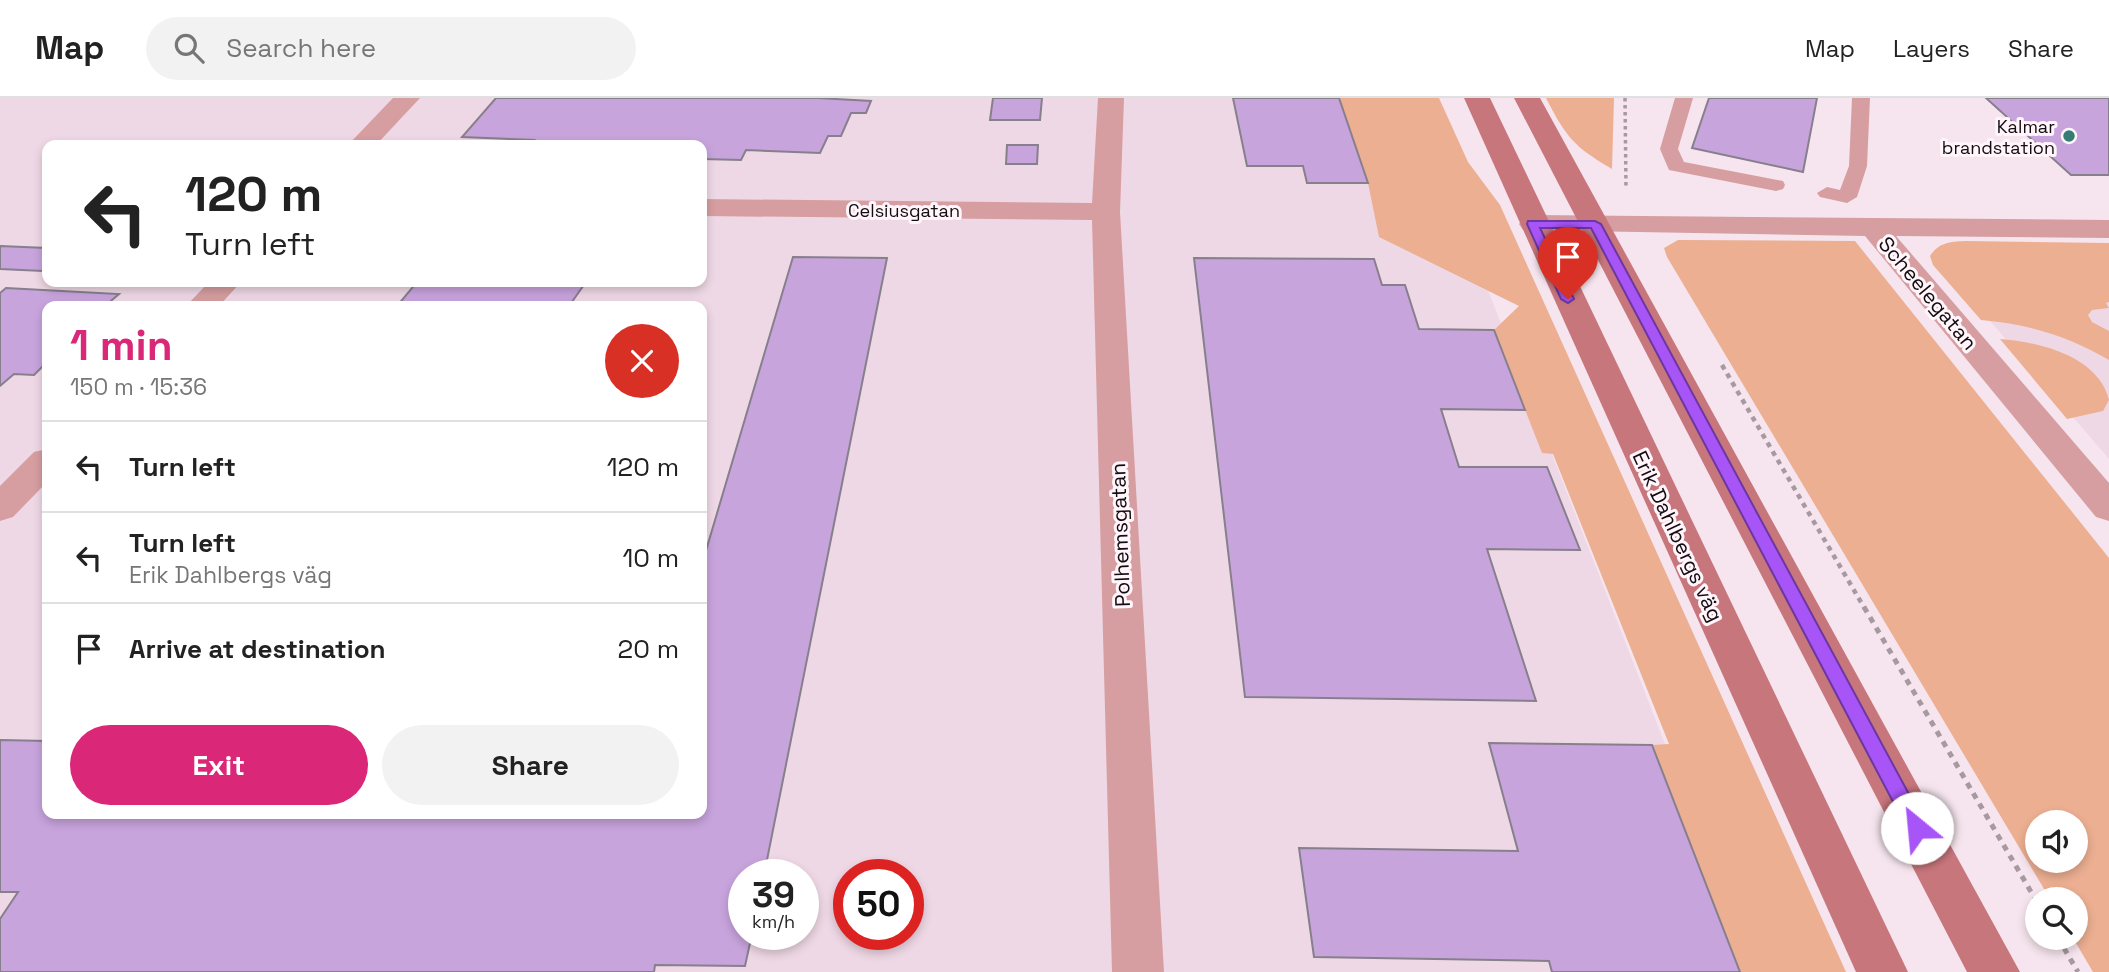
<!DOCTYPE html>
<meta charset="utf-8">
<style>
body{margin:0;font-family:"Space Grotesk",sans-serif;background:#f2f2f2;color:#222;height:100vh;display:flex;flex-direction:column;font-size:26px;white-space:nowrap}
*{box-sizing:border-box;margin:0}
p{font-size:23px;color:#767676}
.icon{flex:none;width:38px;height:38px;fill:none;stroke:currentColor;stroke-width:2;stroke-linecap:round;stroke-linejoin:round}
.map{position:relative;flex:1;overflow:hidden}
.details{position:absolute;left:42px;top:203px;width:665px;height:518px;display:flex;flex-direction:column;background:#fff;border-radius:14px;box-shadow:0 4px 10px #0003}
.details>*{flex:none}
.top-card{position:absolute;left:42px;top:42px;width:665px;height:147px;border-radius:14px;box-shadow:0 4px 10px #0003;background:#fff;color:#222;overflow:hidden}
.controls{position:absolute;left:2025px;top:712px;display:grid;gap:14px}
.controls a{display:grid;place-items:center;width:63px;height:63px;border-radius:50%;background:#fff;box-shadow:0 4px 10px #0003;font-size:35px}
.speed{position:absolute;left:728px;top:761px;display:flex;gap:14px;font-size:35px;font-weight:700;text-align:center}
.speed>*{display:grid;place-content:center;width:91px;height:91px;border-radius:50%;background:#fff;box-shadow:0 4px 10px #0003;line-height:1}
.speed small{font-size:18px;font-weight:400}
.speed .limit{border:10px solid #d22;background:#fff;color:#111}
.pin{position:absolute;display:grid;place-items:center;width:60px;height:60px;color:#fff;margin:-72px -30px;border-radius:50% 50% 50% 0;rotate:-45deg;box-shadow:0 0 7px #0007}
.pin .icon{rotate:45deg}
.me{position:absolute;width:77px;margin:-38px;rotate:332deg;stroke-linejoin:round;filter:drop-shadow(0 0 5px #0008)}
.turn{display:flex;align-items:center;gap:24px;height:147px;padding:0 28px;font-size:32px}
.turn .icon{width:91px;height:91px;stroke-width:2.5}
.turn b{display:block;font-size:49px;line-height:60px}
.round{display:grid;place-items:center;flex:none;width:74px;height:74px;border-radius:37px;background:#f2f2f2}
.overview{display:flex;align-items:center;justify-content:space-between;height:119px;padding:0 28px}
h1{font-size:42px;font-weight:700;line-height:52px;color:#db2777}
.cta{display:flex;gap:14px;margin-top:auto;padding:14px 28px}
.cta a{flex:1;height:80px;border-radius:42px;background:#db2777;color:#fff;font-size:28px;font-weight:700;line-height:80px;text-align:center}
.cta a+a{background:#f2f2f2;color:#222}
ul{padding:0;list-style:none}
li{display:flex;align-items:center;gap:21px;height:91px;padding:0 28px;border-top:2px solid #e0e0e0}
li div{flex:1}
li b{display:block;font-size:26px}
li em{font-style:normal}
header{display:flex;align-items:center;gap:42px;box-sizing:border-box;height:98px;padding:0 35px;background:#fff;border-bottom:2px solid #e0e0e0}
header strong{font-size:33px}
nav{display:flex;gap:38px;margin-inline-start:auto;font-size:24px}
.search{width:490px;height:63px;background:#f2f2f2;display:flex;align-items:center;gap:18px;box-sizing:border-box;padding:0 24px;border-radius:38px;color:#767676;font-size:26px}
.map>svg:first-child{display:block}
.built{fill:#efd8e5;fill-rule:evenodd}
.green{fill:#ecaf92;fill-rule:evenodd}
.building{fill:#c8a4dd;stroke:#877f8c;stroke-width:2}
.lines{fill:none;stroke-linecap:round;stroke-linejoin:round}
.path-far2{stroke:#a699a0;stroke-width:3.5;stroke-dasharray:3.5 3.5;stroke-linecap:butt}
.path-far1{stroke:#a699a0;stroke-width:4.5;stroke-dasharray:5 5;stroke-linecap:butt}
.path{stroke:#a699a0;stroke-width:5;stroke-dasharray:6 6;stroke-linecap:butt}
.service{fill:#d69ea0;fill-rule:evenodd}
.minor{fill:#d69ea0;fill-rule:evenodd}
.secondary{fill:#c7767c;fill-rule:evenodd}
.route{fill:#a855f7;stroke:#6d37a1;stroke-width:2}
.poi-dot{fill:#357c75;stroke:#fff5fa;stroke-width:2.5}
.labels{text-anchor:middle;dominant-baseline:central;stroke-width:6;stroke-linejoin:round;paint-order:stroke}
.far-poi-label{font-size:18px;fill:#120d10;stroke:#fff5fa;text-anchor:end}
.far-street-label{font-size:18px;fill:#120d10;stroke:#fff5fa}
.street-label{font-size:21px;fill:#120d10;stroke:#fff5fa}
</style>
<header>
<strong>Map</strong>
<div class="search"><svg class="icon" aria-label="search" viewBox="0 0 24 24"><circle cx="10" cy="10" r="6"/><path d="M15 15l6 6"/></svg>Search here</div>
<nav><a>Map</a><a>Layers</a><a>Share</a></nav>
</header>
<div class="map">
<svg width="2109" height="874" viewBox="0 0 2109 874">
<rect width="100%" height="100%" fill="#f6e5ee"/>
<!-- built -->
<g class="built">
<path d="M0,0h1413l341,874h-1754zM47,47h655v137h-655zM47,208h655v508h-655zM744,777h59v59h-59zM849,777h59v59h-59z"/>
<path d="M2109,149v212l-124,-144z"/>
</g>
<!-- green -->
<g class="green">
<path d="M1339,0h100l29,64 32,43 346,767h-106l-88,-227 17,-1 -116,-290 -11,-1 -48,-123 25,-24 -140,-69 -11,-54z"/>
<path d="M1546,0h68l-2,71c-38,-22 -46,-32 -66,-71z"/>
<path d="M1678,142l177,1 254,317v414h-16l-20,-34 3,-38 -26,-1 -383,-642 -3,-9zM2076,724v39h-39v-39z"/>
<path d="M1965,143l144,2v59l-3,1 3,5 -17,2 -4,5 4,7 17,9v29c-41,-24 -81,-36 -128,-40l-48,-55 -3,-9c9,-14 20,-14 35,-15z"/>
<path d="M2000,241c39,3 98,17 109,61l-6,11 -36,8z"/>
</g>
<!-- building -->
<g class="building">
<path d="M496,0h322l53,3 -5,12h-15l-10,23h-13l-8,17 -74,-3 -5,10 -39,-1v-14h-172l4,-5 -72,-3z"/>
<path d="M993,0h49l-2,22h-50z"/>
<path d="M1233,0h106l29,85h-61l-4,-17h-56z"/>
<path d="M1709,0h108l-14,74 -111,-24z"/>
<path d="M1986,0h123v77h-38z"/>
<path d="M1007,47h31l-1,19h-31z"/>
<path d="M0,148l47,2v19l-4,4 -43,-2z"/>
<path d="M793,159l94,1 -123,617h-20v59h8l-7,32 -90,-1 -1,7h-654v-53l18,-27h-18v-152l47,1v73h655v-250z"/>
<path d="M1194,160l180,1 8,26h23l14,44 75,1 31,80 -84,-1 18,58h88l33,83 -93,-1 49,152 -291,-4z"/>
<path d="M417,184h169l-17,24h-172z"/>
<path d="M6,190l113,6 -14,12h-58v56l-13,13 -20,-1 -14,12v-93z"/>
<path d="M1489,645l163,2 88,227h-188l-3,-11 -235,-4 -15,-109 219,3z"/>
</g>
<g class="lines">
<!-- path-far2 -->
<path class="path-far2" d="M1625,0l1,90"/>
<!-- path-far1 -->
<path class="path-far1" d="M1722,267l143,244"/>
<!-- path -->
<g class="path">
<path d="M1864,509l173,295"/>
<path d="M2058,840l20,34"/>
</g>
<!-- service -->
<g class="service">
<path d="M1675,0h18l-15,51 6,13 99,19 2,4 -2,4 -7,2 -107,-21 -9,-21z"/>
<path d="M1852,0h18l-3,68 -10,31 -10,6 -27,-6 -3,-4 10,-6 13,3 9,-24z"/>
</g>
<!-- minor -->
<g class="minor">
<path d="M393,0h27l-44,47h-28z"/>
<path d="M1098,0h26l-4,114 44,760h-52l-20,-752 -390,-4v-17l390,4z"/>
<path d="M1533,117l576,5v18l-213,-2 213,247v38l-13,-4 -231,-281 -342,-6 -4,-6 4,-6z"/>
<path d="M209,184h32l-22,24h-33z"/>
<path d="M47,351v33l-34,35 -13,4v-35l34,-34z"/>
</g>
<!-- secondary -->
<g class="secondary">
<path d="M1464,0h26l418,874h-52z"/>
<path d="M1514,0h26l480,874h-53z"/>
</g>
</g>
<!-- route -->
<path class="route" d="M1528,123h67l6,3 323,598 3,6 -3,6 -7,2 -7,-2 -319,-606h-51l34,71 -6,4 -7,-4 -34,-75z"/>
<!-- markers -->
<circle class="poi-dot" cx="2069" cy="38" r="7"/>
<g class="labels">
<!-- far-poi labels -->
<g class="far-poi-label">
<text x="2055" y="28">Kalmar<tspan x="2055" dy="21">brandstation</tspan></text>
</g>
<!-- far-street labels -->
<g class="far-street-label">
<text x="904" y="112">Celsiusgatan</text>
</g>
<!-- street labels -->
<g class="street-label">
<text transform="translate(1928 195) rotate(50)">Scheelegatan</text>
<text transform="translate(1120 437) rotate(-92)">Polhemsgatan</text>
<text transform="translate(1678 438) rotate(65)">Erik Dahlbergs väg</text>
</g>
</g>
</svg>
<div class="controls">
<a><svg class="icon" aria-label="sound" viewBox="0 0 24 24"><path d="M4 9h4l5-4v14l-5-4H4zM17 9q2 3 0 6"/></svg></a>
<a><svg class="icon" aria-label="search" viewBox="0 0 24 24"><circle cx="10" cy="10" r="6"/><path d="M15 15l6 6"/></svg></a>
</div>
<div class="speed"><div>39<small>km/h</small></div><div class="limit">50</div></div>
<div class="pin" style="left:1568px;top:201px;background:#d93025"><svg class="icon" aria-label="arrive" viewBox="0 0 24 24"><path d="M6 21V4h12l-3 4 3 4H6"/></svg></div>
<svg class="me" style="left:1917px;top:730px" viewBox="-20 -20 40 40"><circle r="19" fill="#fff"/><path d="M0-13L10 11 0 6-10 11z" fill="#a855f7"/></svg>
<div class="top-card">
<div class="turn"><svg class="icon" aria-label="left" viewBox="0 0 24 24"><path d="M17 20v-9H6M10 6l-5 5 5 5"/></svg><div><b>120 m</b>Turn left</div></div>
</div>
<section class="details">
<div class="overview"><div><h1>1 min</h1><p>150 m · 15:36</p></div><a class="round" style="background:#d93025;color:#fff"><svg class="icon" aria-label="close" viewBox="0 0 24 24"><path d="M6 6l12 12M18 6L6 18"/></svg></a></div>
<ul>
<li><svg class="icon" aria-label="left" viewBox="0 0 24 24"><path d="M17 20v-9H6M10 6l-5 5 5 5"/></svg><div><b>Turn left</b></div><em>120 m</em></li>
<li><svg class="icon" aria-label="left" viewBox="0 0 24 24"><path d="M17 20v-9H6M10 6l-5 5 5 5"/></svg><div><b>Turn left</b><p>Erik Dahlbergs väg</p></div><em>10 m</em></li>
<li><svg class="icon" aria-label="arrive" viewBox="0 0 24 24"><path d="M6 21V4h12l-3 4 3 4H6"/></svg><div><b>Arrive at destination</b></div><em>20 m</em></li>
</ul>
<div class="cta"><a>Exit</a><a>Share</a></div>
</section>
</div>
